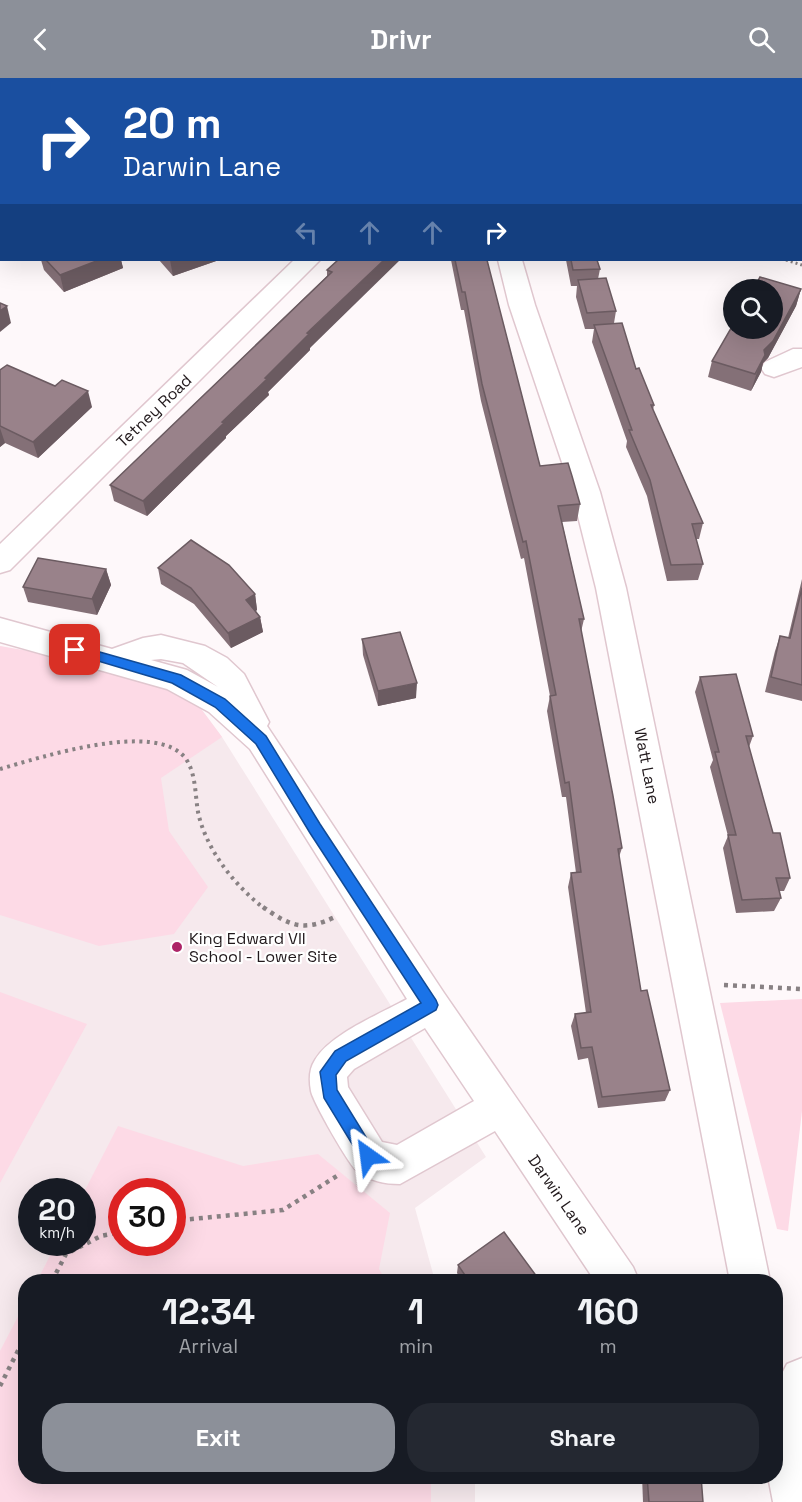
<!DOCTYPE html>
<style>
body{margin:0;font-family:"Space Grotesk",sans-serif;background:#242831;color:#f1f3f6;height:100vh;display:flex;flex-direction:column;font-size:22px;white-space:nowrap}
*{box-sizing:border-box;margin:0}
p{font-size:20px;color:#9ea1a6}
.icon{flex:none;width:33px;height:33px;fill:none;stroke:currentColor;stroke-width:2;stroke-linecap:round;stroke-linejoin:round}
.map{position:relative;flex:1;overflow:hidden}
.panel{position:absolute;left:18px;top:1196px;width:765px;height:210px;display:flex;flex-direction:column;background:#171b24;border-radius:24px;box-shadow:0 6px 24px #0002}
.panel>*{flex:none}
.banner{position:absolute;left:0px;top:0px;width:802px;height:183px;box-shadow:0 6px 24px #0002;background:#1a4fa0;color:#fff;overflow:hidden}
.fabs{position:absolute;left:723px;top:201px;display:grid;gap:12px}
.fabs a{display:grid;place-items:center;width:60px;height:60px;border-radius:50%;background:#171b24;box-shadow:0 6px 24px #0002;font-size:30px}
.speed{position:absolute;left:18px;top:1100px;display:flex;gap:12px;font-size:30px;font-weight:700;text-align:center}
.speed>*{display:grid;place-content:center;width:78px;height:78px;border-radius:50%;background:#171b24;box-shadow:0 6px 24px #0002;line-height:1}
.speed small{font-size:15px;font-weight:400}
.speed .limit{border:9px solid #d22;background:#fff;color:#111}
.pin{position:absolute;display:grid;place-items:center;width:51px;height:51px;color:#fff;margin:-26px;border-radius:12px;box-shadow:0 3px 9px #0006}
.me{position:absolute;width:66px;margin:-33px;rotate:329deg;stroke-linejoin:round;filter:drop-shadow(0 0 4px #0008)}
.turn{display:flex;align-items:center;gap:21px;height:126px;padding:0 24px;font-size:27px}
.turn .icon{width:78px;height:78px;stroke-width:2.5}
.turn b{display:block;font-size:42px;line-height:51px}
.lanes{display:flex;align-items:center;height:57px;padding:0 24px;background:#0003;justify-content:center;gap:30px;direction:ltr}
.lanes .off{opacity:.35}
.eta{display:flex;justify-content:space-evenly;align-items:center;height:102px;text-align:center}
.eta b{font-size:36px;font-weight:700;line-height:42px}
.button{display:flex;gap:12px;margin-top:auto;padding:12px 24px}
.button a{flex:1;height:69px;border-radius:24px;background:#8c9099;color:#fff;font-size:24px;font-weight:700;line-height:69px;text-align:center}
.button a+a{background:#242831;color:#f1f3f6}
header{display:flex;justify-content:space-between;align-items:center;height:78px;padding:0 24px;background:#8c9099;color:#fff;font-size:27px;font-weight:700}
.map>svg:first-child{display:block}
.built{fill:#f6e9ed;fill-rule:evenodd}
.green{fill:#fddae6;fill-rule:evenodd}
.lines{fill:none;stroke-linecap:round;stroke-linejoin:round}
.minor-casing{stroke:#e0c7cf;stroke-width:3}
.path-far2{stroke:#888183;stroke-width:3;stroke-dasharray:2 3;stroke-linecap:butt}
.path-far1{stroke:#888183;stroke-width:4;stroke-dasharray:3 4.5;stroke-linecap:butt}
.path{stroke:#888183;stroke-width:4.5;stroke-dasharray:4 5;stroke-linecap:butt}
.minor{fill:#fff;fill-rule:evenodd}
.wall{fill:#847077}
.shaded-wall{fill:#6b5b61}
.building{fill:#99828a;stroke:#6b5b61;stroke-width:1.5}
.route{fill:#1a73e8;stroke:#114b97;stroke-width:1.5}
.poi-dot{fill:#ad2568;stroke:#fff;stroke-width:2}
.labels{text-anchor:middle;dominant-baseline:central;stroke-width:4.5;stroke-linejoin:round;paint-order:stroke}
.street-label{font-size:16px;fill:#21191c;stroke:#fff}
.poi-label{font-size:16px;fill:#21191c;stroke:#fff;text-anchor:start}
</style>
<header><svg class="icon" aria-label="back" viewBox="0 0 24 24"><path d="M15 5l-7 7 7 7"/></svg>Drivr<svg class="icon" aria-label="search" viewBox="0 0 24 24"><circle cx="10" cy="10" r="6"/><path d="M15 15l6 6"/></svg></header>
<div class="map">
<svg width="802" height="1424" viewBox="0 0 802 1424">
<rect width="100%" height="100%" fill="#fef8fa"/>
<!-- built -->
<path class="built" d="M0,568l193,52 29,39 264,420 -71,51 20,73h-409v195h449v26h-475zM32,1113h50v51h-50zM122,1113h50v51h-50z"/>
<!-- green -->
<g class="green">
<path d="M0,568l64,11 129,41 29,39 -61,41 8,53 39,56 -34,47 -75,12 -99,-31z"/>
<path d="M0,914l87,32 -87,159z"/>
<path d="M802,921v112l-14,120 -11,-2 -57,-226z"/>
<path d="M118,1048l125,40 75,-12 72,59 -11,56 7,12h-349l20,-39h25l1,-48zM122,1113h50v51h-50z"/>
<path d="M25,1225l1,173h405v26h-431v-151z"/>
</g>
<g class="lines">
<!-- minor casing -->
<g class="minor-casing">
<g id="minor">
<path d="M48,0h22l-22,2z"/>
<path d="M219,0h22l-22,2z"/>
<path d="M280,0h22l1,2h-22z"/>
<path d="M748,0h23l1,2h-23z"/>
<path d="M2,53v16l-2,1v-16z"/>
<rect x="801" y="128" width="1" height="14"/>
<path d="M0,141h2l-2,15z"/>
<path d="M294,182h26l-310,310 -10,3v-29z"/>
<path d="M498,182h24l13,45 65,187 26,96 144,693h-40l-134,-693 -24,-96 -63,-187z"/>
<path d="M793,271h9v18l-28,10 -9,-3 -4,-6 4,-6z"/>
<path d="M0,540l112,31 31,-11 18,-3 44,11 22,12 17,16 25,48 -2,4 177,267 189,274 6,14h-44l-100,-150 -95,53c-16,0 -30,-3 -43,-13 -8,-6 -44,-69 -46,-80 -2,-11 -2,-22 4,-31 15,-26 65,-46 92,-61l-157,-250 -41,-37 -42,-23 -167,-47zM161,581l22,4 35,24 -31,-17 -36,-10zM425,950l49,73 -77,44 -15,-3 -34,-55 -1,-10 7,-8z"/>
<path d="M802,1280v144h-29l-5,-26h8v-91l11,-21z"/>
</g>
</g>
<!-- path-far2 -->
<path class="path-far2" d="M786,182l16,5"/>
<!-- path-far1 -->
<path class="path-far1" d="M0,691c39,-11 157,-50 186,-10 10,15 9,35 12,53 8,38 37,74 67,97"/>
<!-- path -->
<g class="path">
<path d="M263,829c27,19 40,25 72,10"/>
<path d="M724,907l78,4"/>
<path d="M172,1143l111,-11 57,-36"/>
<path d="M52,1203l14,-27 35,-18 21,-4"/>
<path d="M0,1308l26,-51"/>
</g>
<!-- minor -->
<use href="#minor" class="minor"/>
</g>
<!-- wall -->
<g class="wall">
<path d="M367,0h38v2h-37z"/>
<path d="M561,0h88l-3,2h-85z"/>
<path d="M41,182h80l2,8 -59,24 -20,-22z"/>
<path d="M159,182h60l-46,16z"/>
<path d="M338,182l-28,88v2l-42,42 1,3 -43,41v2l-79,78 -33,-15 -4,-16 217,-209v-6z"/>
<path d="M451,182h36l53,206 40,38 -3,17 -15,1 22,97 -3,13 41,216 -3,9 22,134 29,99 -5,11 -67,7 -10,-50 -10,2 -7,-34 4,-12 11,-1 -18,-126 3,-14h5l-10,-76h-4l-15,-86 3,-15 -26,-138 -3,1 -40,-158 -17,-91h-3z"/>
<path d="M566,182h31l3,9 -2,10 18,32 -2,12 40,82 -1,5 50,113 -4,16h-3l7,25 -5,16 -31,1 -20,-85 -21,-49 1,-6 -35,-99 2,-13h-9l-9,-32 1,-11h-6z"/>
<path d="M801,211l-5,17 -28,52 -5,5 -2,9 -10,19 -43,-14 4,-16z"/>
<path d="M0,292l92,37 -54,51 -33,-15 -5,4z"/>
<path d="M158,490l97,26 2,16 -1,1 4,6 3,15 -32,16 -37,-44 -33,-20z"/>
<path d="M106,491l5,16 -14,30 -69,-13 -5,-15z"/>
<path d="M802,501v122l-37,-9 10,-41 5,-15 8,2z"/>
<path d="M362,561l54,59 -38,8 -15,-51z"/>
<path d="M700,599l53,59 -4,11 24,86 17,45 -6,13h-5l2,7 -7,13 -38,2 -13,-65 5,-12 -18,-69 3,-7 -18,-68z"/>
<path d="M458,1187l82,16h-78l-5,-8z"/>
<path d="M642,1398h59l2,26h-60z"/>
</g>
<!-- shaded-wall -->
<g class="shaded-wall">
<path d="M165,0h20l-1,2h-21z"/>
<rect x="377" y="0" width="28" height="2"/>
<path d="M586,0h63l-3,2h-60z"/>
<rect x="801" y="76" width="1" height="16"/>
<path d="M99,182h22l2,8 -59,24 -4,-17z"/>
<path d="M170,182h49l-46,16z"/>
<path d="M384,182h16l-90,88v2l-42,42 1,3 -43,41v2l-79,78 -4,-15 122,-123 42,-45z"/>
<path d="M801,211l-5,17 -28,52 -5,5 -2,9 -10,19 13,-41z"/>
<path d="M7,228l4,17 -11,9v-21z"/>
<path d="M88,313l4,16 -54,51 -5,-16z"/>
<path d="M0,350l5,15 -5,4z"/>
<path d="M106,491l5,16 -14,30 -5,-16z"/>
<path d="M255,516l2,16 -9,5 -2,-15z"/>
<path d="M260,539l3,15 -32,16 -3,-15z"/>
<path d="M417,605l-1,15 -38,8v-15z"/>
</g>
<!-- building -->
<g class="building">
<path d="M150,0h15l-2,2h-13z"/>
<path d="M802,24v52h-1v-51z"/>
<path d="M46,182h53l-39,15z"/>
<path d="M338,182h46l-77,73 2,1 -44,44 2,1 -45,43 2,1 -81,78 -33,-16 222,-213 -5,-2z"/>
<path d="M455,182h32l53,206 28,-3 4,13 8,28 -22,2 26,113h-5l34,177 9,52 -4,1 23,142 6,-1 23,100 -68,7 -10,-50 -11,1 -6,-34 16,-2 -20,-139 10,-1 -12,-90 -4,1 -15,-87 6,-1 -30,-154 -3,1 -41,-158 -17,-92h-3z"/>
<path d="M571,182h26l3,9 -27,1z"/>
<path d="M760,199l41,12 -28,52 -9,9 1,5 -10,19 -43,-13 22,-38v5h38v-38h-19z"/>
<path d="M606,200l10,33 -29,2 -9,-33z"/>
<path d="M0,225l7,3 -7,5z"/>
<path d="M622,245l14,46 3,-1 15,37h-3l52,118 -11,1 11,40 -32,1 -21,-85 -21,-50h3l-38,-105z"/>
<path d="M7,287l48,21 7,-6 26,11 -55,51 -33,-16v-56z"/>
<path d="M191,462l38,25 26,29 -9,6 14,17 -32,16 -37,-45 -33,-20z"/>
<path d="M38,480l68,11 -14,30 -69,-12z"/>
<path d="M802,510v97l-31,-8 9,-41 10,2z"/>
<path d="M400,554l17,51 -39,8 -16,-52z"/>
<path d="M736,596l17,62h-7l27,97h7l10,45h-14l5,20 -39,2 -14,-65h8l-21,-83h4l-19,-75z"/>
<path d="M504,1154l36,49h-71l-11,-16z"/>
<path d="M647,1398h54l2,26h-54z"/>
</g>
<!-- route -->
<path class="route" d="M75,567l106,30 44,24 41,37 54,88 116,176 2,5 -2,5 -90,51 -10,14 1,15 37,60 2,6 -2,6 -6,2 -5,-2 -39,-64 -4,-26 15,-21 86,-48 -111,-170 -54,-89 -41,-37 -43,-24 -101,-30v-7z"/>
<!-- markers -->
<circle class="poi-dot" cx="177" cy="869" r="6"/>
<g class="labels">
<!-- street labels -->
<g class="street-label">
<text transform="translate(154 333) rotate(-44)">Tetney Road</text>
<text transform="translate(647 688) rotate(79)">Watt Lane</text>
<text transform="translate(559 1117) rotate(55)">Darwin Lane</text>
</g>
<!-- poi labels -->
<g class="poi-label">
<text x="189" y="860">King Edward VII<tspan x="189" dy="18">School - Lower Site</tspan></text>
</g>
</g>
</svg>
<div class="fabs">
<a><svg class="icon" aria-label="search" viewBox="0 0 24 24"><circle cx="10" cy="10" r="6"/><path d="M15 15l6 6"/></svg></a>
</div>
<div class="speed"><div>20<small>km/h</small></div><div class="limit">30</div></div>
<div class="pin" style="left:75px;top:572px;background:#d93025"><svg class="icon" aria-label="arrive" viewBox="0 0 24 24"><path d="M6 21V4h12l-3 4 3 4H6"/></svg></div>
<svg class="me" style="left:368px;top:1078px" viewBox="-20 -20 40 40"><path d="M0-17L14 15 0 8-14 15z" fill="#1a73e8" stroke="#fff" stroke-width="4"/></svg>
<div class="banner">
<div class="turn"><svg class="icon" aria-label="right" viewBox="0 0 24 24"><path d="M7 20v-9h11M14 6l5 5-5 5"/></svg><div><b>20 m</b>Darwin Lane</div></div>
<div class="lanes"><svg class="icon off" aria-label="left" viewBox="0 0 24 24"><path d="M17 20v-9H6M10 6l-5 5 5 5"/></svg><svg class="icon off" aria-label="ahead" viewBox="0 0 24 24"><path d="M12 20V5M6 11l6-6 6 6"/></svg><svg class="icon off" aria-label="ahead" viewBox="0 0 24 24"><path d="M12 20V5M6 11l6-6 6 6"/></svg><svg class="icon" aria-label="right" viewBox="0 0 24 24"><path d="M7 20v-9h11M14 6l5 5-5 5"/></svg></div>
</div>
<section class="panel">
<div class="eta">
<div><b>12:34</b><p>Arrival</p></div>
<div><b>1</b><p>min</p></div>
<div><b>160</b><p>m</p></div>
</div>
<div class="button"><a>Exit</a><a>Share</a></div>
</section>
</div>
